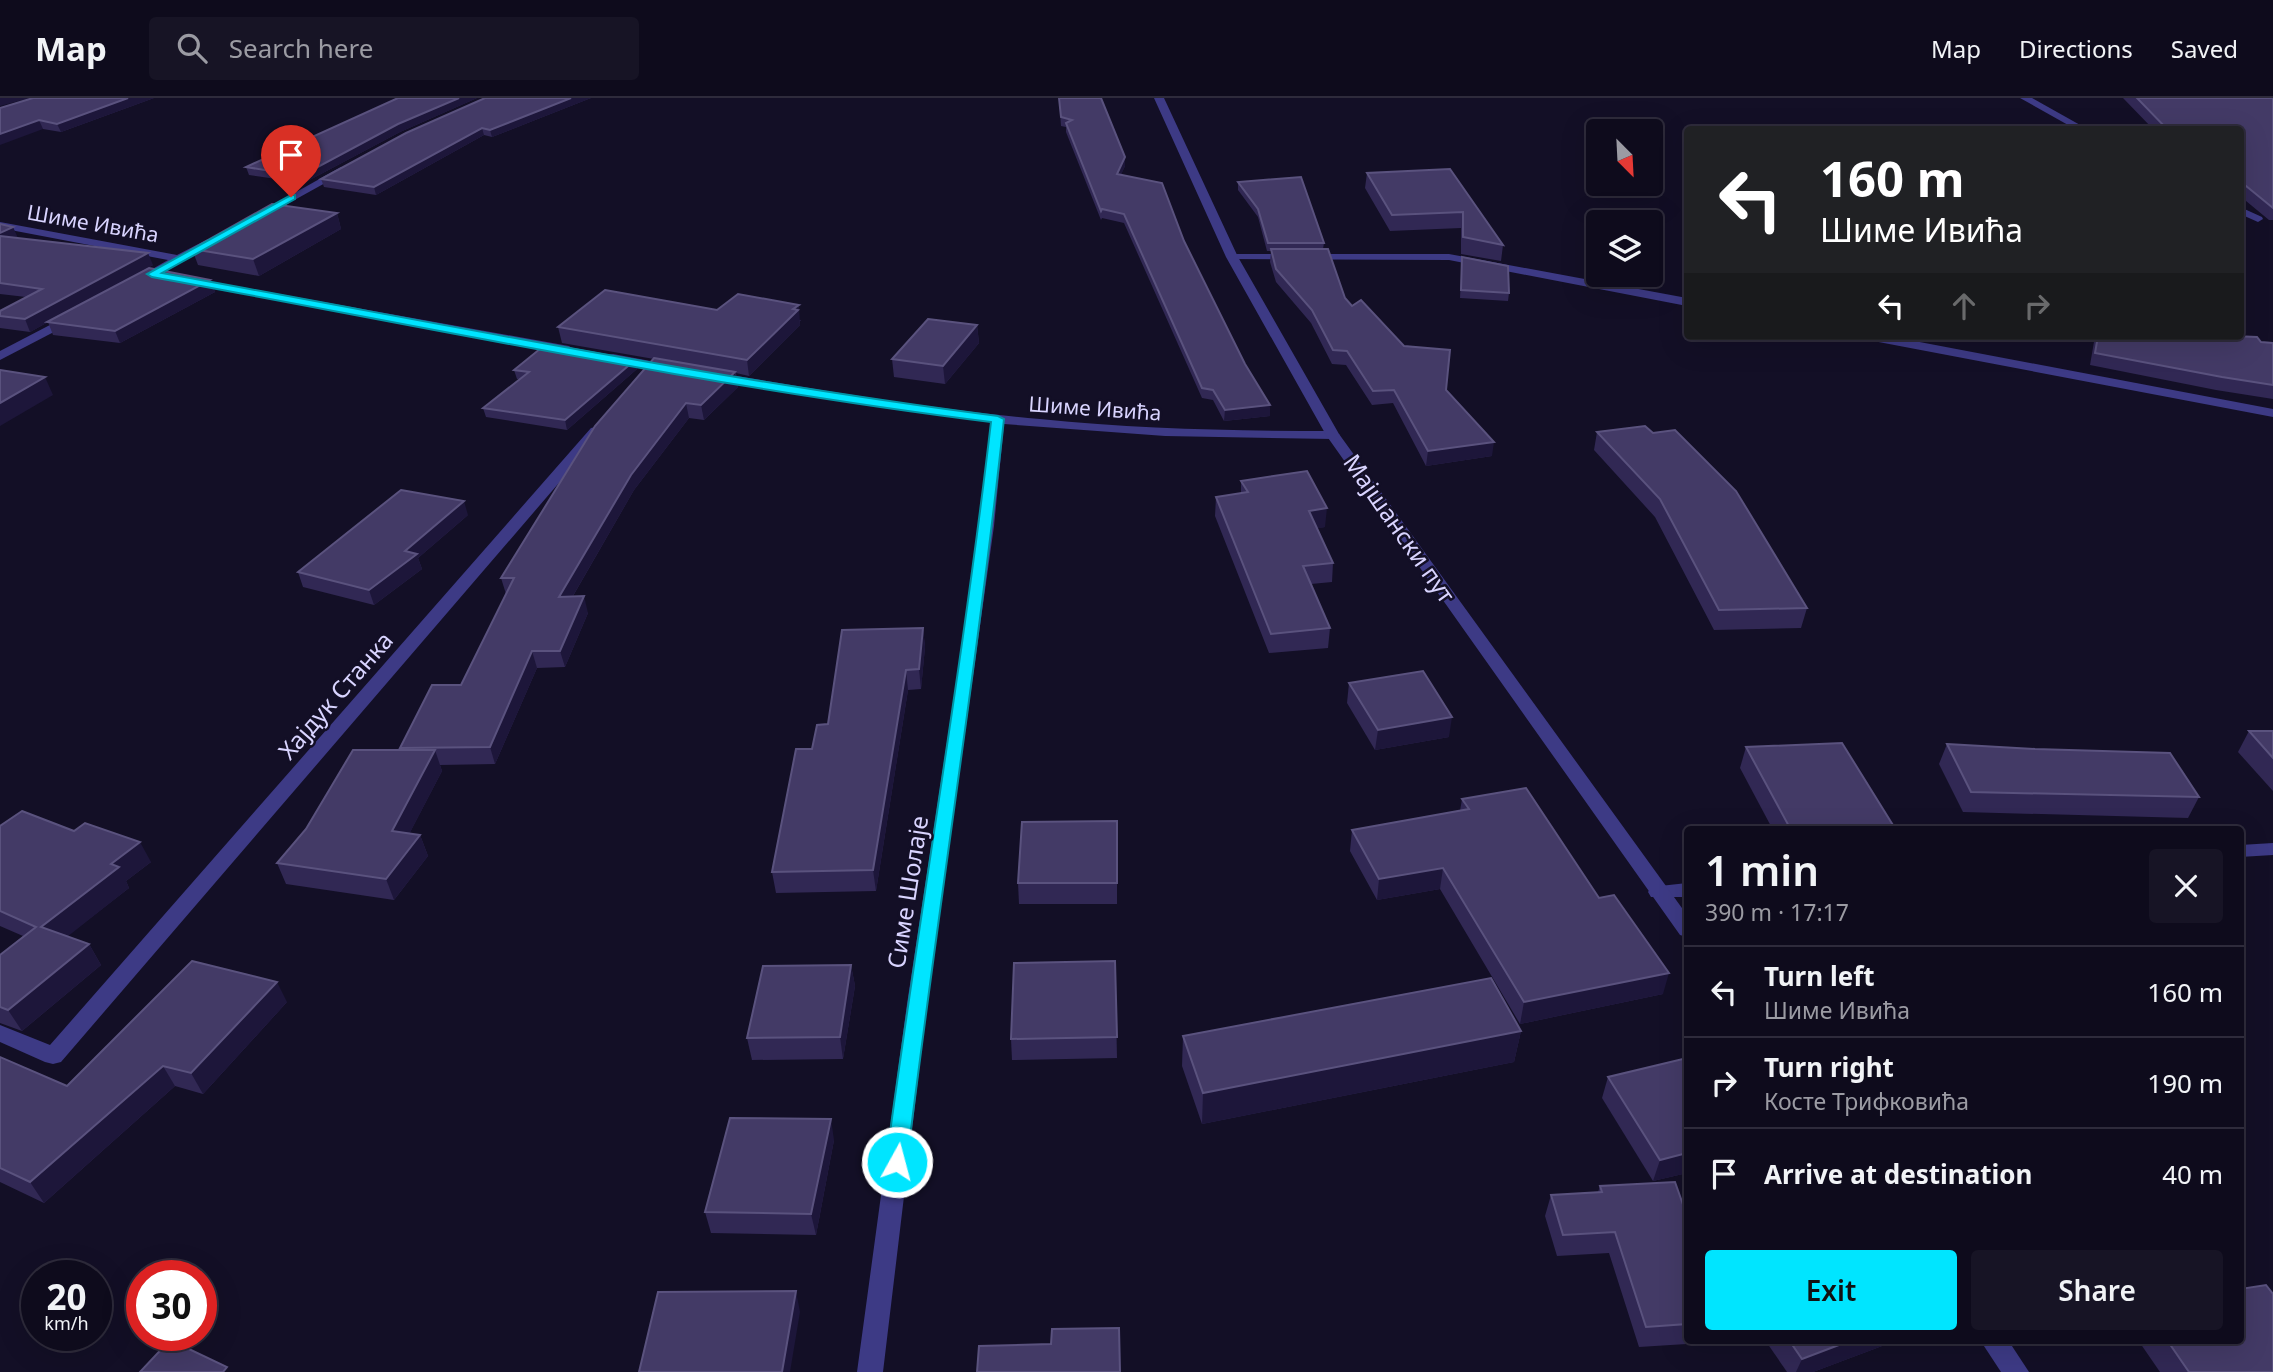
<!DOCTYPE html>
<meta charset="utf-8">
<style>
body{margin:0;font-family:"Noto Sans",sans-serif;background:#171425;color:#f1f3f6;height:100vh;display:flex;flex-direction:column;font-size:26px;white-space:nowrap}
*{box-sizing:border-box;margin:0}
p{font-size:23px;color:#9b9ba3}
.icon{flex:none;width:38px;height:38px;fill:none;stroke:currentColor;stroke-width:2;stroke-linecap:round;stroke-linejoin:round}
.map{position:relative;flex:1;overflow:hidden}
.sheet{position:absolute;left:1684px;top:728px;width:560px;height:518px;display:flex;flex-direction:column;background:#0e0b1c;border-radius:7px;box-shadow:0 7px 28px #0002,0 0 0 2px #2e2b3b}
.sheet>*{flex:none}
.top-card{position:absolute;left:1684px;top:28px;width:560px;height:214px;border-radius:7px;box-shadow:0 7px 28px #0002,0 0 0 2px #2e2b3b;background:#202124;color:#fff;overflow:hidden}
.needle{width:46px;rotate:156deg}
.tools{position:absolute;left:1586px;top:21px;display:grid;gap:14px}
.tools a{display:grid;place-items:center;width:77px;height:77px;border-radius:7px;background:#0e0b1c;box-shadow:0 7px 28px #0002,0 0 0 2px #2e2b3b;font-size:35px}
.speed{position:absolute;left:21px;top:1162px;display:flex;gap:14px;font-size:35px;font-weight:700;text-align:center}
.speed>*{display:grid;place-content:center;width:91px;height:91px;border-radius:50%;background:#0e0b1c;box-shadow:0 7px 28px #0002,0 0 0 2px #2e2b3b;line-height:1}
.speed small{font-size:18px;font-weight:400}
.speed .limit{border:10px solid #d22;background:#fff;color:#111}
.pin{position:absolute;display:grid;place-items:center;width:60px;height:60px;color:#fff;margin:-72px -30px;border-radius:50% 50% 50% 0;rotate:-45deg;box-shadow:0 0 7px #0007}
.pin .icon{rotate:45deg}
.me{position:absolute;width:77px;margin:-38px;rotate:7deg;stroke-linejoin:round;filter:drop-shadow(0 0 5px #0008)}
.turn{display:flex;align-items:center;gap:24px;height:147px;padding:0 21px;font-size:32px}
.turn .icon{width:91px;height:91px;stroke-width:2.5}
.turn b{display:block;font-size:49px;line-height:60px}
.lanes{display:flex;align-items:center;height:66px;padding:0 21px;background:#0003;justify-content:center;gap:35px;direction:ltr}
.lanes .off{opacity:.35}
.round{display:grid;place-items:center;flex:none;width:74px;height:74px;border-radius:7px;background:#171425}
.overview{display:flex;align-items:center;justify-content:space-between;height:119px;padding:0 21px}
h1{font-size:42px;font-weight:600;line-height:52px}
.action{display:flex;gap:14px;margin-top:auto;padding:14px 21px}
.action a{flex:1;height:80px;border-radius:7px;background:#00e5ff;color:#111;font-size:28px;font-weight:600;line-height:80px;text-align:center}
.action a+a{background:#171425;color:#f1f3f6}
ul{padding:0;list-style:none}
li{display:flex;align-items:center;gap:21px;height:91px;padding:0 21px;border-top:2px solid #2e2b3b}
li div{flex:1}
li b{display:block;font-size:26px}
li em{font-style:normal}
header{display:flex;align-items:center;gap:42px;box-sizing:border-box;height:98px;padding:0 35px;background:#0e0b1c;border-bottom:2px solid #2e2b3b}
header strong{font-size:33px}
nav{display:flex;gap:38px;margin-inline-start:auto;font-size:24px}
.search{width:490px;height:63px;background:#171425;display:flex;align-items:center;gap:18px;box-sizing:border-box;padding:0 24px;border-radius:7px;color:#9b9ba3;font-size:26px}
.map>svg:first-child{display:block}
.lines{fill:none;stroke-linecap:round;stroke-linejoin:round}
.minor{fill:#3d3a85;fill-rule:evenodd}
.tertiary{fill:#3d3a85;fill-rule:evenodd}
.wall{fill:#312854}
.shaded-wall{fill:#1d163a}
.building{fill:#433a66;stroke:#5a527e;stroke-width:2}
.route{fill:#00e5ff;stroke:#0095a6;stroke-width:2}
.labels{text-anchor:middle;dominant-baseline:central;stroke-width:5;stroke-linejoin:round;paint-order:stroke}
.far-street-label{font-size:21px;fill:#d9d4ff;stroke:#130f26}
.street-label{font-size:24px;fill:#d9d4ff;stroke:#130f26}
</style>
<header>
<strong>Map</strong>
<div class="search"><svg class="icon" aria-label="search" viewBox="0 0 24 24"><circle cx="10" cy="10" r="6"/><path d="M15 15l6 6"/></svg>Search here</div>
<nav><a>Map</a><a>Directions</a><a>Saved</a></nav>
</header>
<div class="map">
<svg width="2273" height="1274" viewBox="0 0 2273 1274">
<rect width="100%" height="100%" fill="#130f26"/>
<g class="lines">
<!-- minor -->
<g class="minor">
<path d="M2020,0h12l57,32h-12z"/>
<path d="M341,69l4,1v4l-83,46 -9,-2z"/>
<path d="M2240,109l22,10 1,2 -5,3 -18,-8z"/>
<path d="M0,124l177,33 31,-16 10,2 -79,43 -6,-3 2,-2 33,-19 -168,-32z"/>
<path d="M1232,156h217l238,44v8l-238,-46 -221,-1v-4z"/>
<path d="M190,180l379,68 6,4 -6,4 -383,-71 -2,-2z"/>
<path d="M71,216l6,4 -2,3 -75,39v-9z"/>
<path d="M1862,238h26l385,73v8l-405,-77z"/>
<path d="M613,256l59,11 6,4 -6,4 -63,-12v-6z"/>
<path d="M713,274c109,18 217,37 327,47 97,10 195,12 293,12l7,4 -7,4 -168,-3 -161,-12 -10,102 -67,478 -44,368h-26l50,-368 73,-478 11,-104 -100,-13 -183,-30v-6z"/>
<path d="M596,329l5,1v6l-540,628 -8,2 -8,-2 -45,-20v-17l50,20 541,-617z"/>
<path d="M2273,745v12l-33,2v-12z"/>
<path d="M1687,785v14h-36l-3,-5 3,-5z"/>
</g>
<!-- tertiary -->
<g class="tertiary">
<path d="M1154,0h10l74,159 101,177 348,481v22l-7,-2 -354,-500 -100,-178z"/>
<path d="M1980,1242h28l21,32h-28z"/>
</g>
</g>
<!-- wall -->
<g class="wall">
<path d="M154,0l-93,34 -18,-3 -43,-21z"/>
<path d="M398,0h79l-77,34 -96,51 -55,-8 -3,-8z"/>
<path d="M485,0h106l-99,39 -8,-2 -108,60 -52,-8 -3,-8z"/>
<path d="M1059,0l66,59v9l-4,8 63,67 61,123 25,41v11l-46,5 -11,-21 -11,-2 -78,-175 -22,-5 -1,2 -35,-88v-5l-5,-1z"/>
<path d="M2123,0h150v122h-4l-29,-24v-66h-86z"/>
<path d="M1450,71l53,76 -2,16 -40,-7v-26l-71,3 -25,-43 2,-15z"/>
<path d="M1238,84l86,61 -1,6 22,49 7,8 94,84 46,66 -66,10 -33,-63 -21,2 -26,-40 -14,-1 -21,-41 -35,-41 -6,-20 1,-11h-4l-9,-34 -20,-27z"/>
<path d="M337,115l4,16 -82,47 -61,-11 -6,-16z"/>
<path d="M0,126l18,14 135,27 -81,44 138,-29 5,12 -95,51 -67,-8 -5,-13 -18,10 -30,-4v-17l26,-14 -26,-3z"/>
<path d="M1462,159l47,36 -1,8 -48,-3z"/>
<path d="M717,212l84,10 -1,1v4l-51,51 -13,-3 2,14 -34,33 -15,-2 -55,72 -61,106 15,17 -23,54 -28,1 -42,96 -55,1 2,6 -33,63 11,1 8,21 -34,44 -108,-16 -9,-21 124,-113 -1,-2 61,-63 45,-91 -5,-16 153,-219 -92,-16 -4,-16z"/>
<path d="M977,227l2,18 -34,41 -51,-7 -2,-18z"/>
<path d="M2095,238h138l28,6 12,1v56l-57,-9 -126,-25z"/>
<path d="M637,271l-70,61 -81,-13 -3,-9 37,-29h-3l-3,-9z"/>
<path d="M1597,334l56,1 154,175 -6,20 -87,2 -59,-113 -61,-67z"/>
<path d="M1241,383l84,46 -8,1 16,35 -1,19 -21,2 19,44 -2,20 -59,5 -54,-137 1,-19 25,-4z"/>
<path d="M468,417l-50,43 4,11 -48,36 -71,-18 -5,-15z"/>
<path d="M923,530l2,19 -4,42 -13,1 -32,201 -100,2 -4,-21 40,-123 16,-25z"/>
<path d="M1349,585l100,54 -74,13 -28,-47z"/>
<path d="M2249,633h24v60l-35,-39z"/>
<path d="M1947,646l252,53 -11,21 -225,-6 -24,-48z"/>
<path d="M1746,649l150,83h-123l-33,-62z"/>
<path d="M1462,701l201,195 -143,30 -80,-135 -63,11 -27,-49 2,-21 108,-19z"/>
<path d="M1117,723v83h-98l-1,-21z"/>
<path d="M0,728l151,36 -25,19 3,7 -62,48 22,8 12,21 -79,66 -22,-8v-68l23,-19 -23,-10z"/>
<path d="M1115,863l2,97 -105,2 -1,-21z"/>
<path d="M851,867l4,21 -12,73 -91,1 -5,-22z"/>
<path d="M287,904l-84,92 -28,-8 -131,117 -44,-21v-125l67,29z"/>
<path d="M1521,933l-7,31 -312,62 -20,-58 1,-30z"/>
<path d="M1687,960v115l-34,8 -51,-83 6,-21z"/>
<path d="M834,1042l-18,95 -105,-2 -6,-21z"/>
<path d="M1600,1088l87,30v124h63l-111,7 -30,-94 -52,3 -12,-40 6,-21 47,-3z"/>
<path d="M1765,1242h133l-85,32h-26z"/>
<path d="M2138,1242h102l33,32h-113z"/>
</g>
<!-- shaded-wall -->
<g class="shaded-wall">
<path d="M0,0h30l-30,8z"/>
<path d="M128,0h26l-93,34 -4,-8z"/>
<path d="M459,0h18l-77,34 -96,51 -3,-7 97,-52z"/>
<path d="M571,0h20l-99,39 -2,-7z"/>
<path d="M39,22l4,9 -43,16v-11z"/>
<path d="M482,30l2,7 -108,60 -2,-8z"/>
<path d="M1125,59v9l-8,17v-9z"/>
<path d="M337,115l4,16 -82,47 -6,-17z"/>
<path d="M13,129l5,11 -18,8v-13z"/>
<path d="M148,155l5,12 -123,67 -5,-13z"/>
<path d="M210,182l5,12 -95,51 -5,-12z"/>
<path d="M799,207l1,20 -51,51 -2,-16 46,-51z"/>
<path d="M977,227l2,18 -34,41 -2,-18z"/>
<path d="M635,262l2,9 -70,61 -2,-10z"/>
<path d="M735,274l3,15 -34,33 -3,-15z"/>
<path d="M45,279l8,18 -53,31v-23z"/>
<path d="M686,305l3,15 -55,72 -71,123 -4,-16 72,-122z"/>
<path d="M1270,307v11l-46,5 1,-11z"/>
<path d="M1494,344l-2,14 -66,10 2,-15z"/>
<path d="M464,403l4,14 -50,43 4,11 -48,36 -5,-15 36,-39z"/>
<path d="M1327,410l-2,19 -17,3 1,-19z"/>
<path d="M584,498l4,17 -23,54 -5,-16z"/>
<path d="M923,530l2,19 -4,42 -2,-20z"/>
<path d="M532,553l5,17 -42,96 -5,-17z"/>
<path d="M906,572l2,20 -32,201 -3,-21z"/>
<path d="M1452,619l-3,20 -74,13 3,-20z"/>
<path d="M435,652l7,21 -42,81 -8,-21z"/>
<path d="M420,737l8,21 -34,44 -8,-21z"/>
<path d="M140,744l11,20 -25,19 3,7 -76,60 -12,-21 70,-63z"/>
<path d="M1443,770l-3,21 -63,11 2,-21z"/>
<path d="M89,846l12,21 -79,66 -14,-21z"/>
<path d="M851,867l4,21 -12,73 -3,-22z"/>
<path d="M1669,875l-6,21 -143,30 4,-22z"/>
<path d="M277,884l10,20 -84,92 -12,-21z"/>
<path d="M1521,933l-7,31 -312,62 1,-31z"/>
<path d="M163,968l12,20 -131,117 -14,-21z"/>
<path d="M831,1021l3,21 -18,95 -5,-21z"/>
<path d="M1687,1055v20l-34,8 7,-21z"/>
<path d="M796,1193l4,21 -10,60h-8z"/>
<path d="M1852,1242h46l-85,32h-17l6,-13z"/>
</g>
<!-- building -->
<g class="building">
<path d="M33,0h95l-71,26 -18,-4 -39,14v-26z"/>
<path d="M398,0h61l-61,26 -97,52 -55,-9z"/>
<path d="M485,0h86l-81,32 -8,-2 -108,59 -53,-8 85,-46z"/>
<path d="M1059,0h42l24,59 -8,17 45,9 22,58 61,123 25,41 -45,5 -12,-20 -11,-2 -78,-174 -22,-5 -1,2 -35,-88 6,-3 -11,-3z"/>
<path d="M2137,0h136v110l-33,-27v-51h-72z"/>
<path d="M1450,71l53,76 -40,-8v-25l-71,3 -25,-42z"/>
<path d="M1301,79l23,66h-56l-10,-34 -20,-27z"/>
<path d="M272,106l65,9 -84,46 -61,-10z"/>
<path d="M0,126l13,3 -13,6z"/>
<path d="M0,138l148,17 -123,66 -25,-3v-5l42,-22 -42,-6z"/>
<path d="M1271,151h57l17,49 7,8 9,-6 43,46 46,4 -4,40 48,52 -66,9 -34,-61 -21,1 -26,-40 -14,-1 -21,-40 -36,-41z"/>
<path d="M1462,159l46,9 1,27 -48,-3z"/>
<path d="M149,170l61,12 -95,51 -68,-9z"/>
<path d="M605,192l112,20 21,-16 61,11 -6,4 5,1 -51,50 -189,-33z"/>
<path d="M928,221l49,6 -34,41 -51,-7z"/>
<path d="M2098,238h135l24,1 4,5 12,1v42l-51,-8 -127,-24z"/>
<path d="M546,246l89,16 -70,60 -82,-12 46,-36 -15,-2z"/>
<path d="M654,260l81,14 -34,33 -15,-2 -55,72 -72,122 25,-1 -24,55h-28l-42,96 -90,1 32,-63h29l53,-107h-13l94,-152z"/>
<path d="M0,272l45,7 -45,26z"/>
<path d="M1645,328l8,7 22,-3 61,61 71,117 -88,2 -59,-111 -63,-67z"/>
<path d="M1307,373l20,37 -18,3 24,52 -30,3 27,62 -59,6 -55,-137 32,-5 -7,-11z"/>
<path d="M401,392l63,11 -59,50 12,3 -48,36 -71,-18z"/>
<path d="M923,530l-4,41 -13,1 -33,200 -101,2 24,-123h16l5,-24 11,-1 14,-94z"/>
<path d="M1423,573l29,46 -74,13 -29,-47z"/>
<path d="M2249,633h24v27z"/>
<path d="M1842,645l54,87h-105l-45,-83z"/>
<path d="M1947,646l88,5 135,4 29,44 -228,-5z"/>
<path d="M353,652h82l-43,81 28,4 -34,44 -109,-16 29,-34z"/>
<path d="M1526,690l73,110 15,-3 55,78 -145,29 -81,-134 -64,11 -27,-49 117,-21 -7,-10z"/>
<path d="M22,713l52,20 11,-8 55,19 -29,22 8,3 -78,60 48,17 -81,66 -8,-3v-52l36,-28 -36,-16v-85z"/>
<path d="M1117,723v62h-99l4,-61z"/>
<path d="M192,863l85,21 -86,91 -28,-7 -133,116 -30,-14v-111l67,29z"/>
<path d="M1115,863l2,76 -106,2 3,-76z"/>
<path d="M851,867l-11,72 -93,1 16,-72z"/>
<path d="M1491,880l30,53 -318,62 -20,-57z"/>
<path d="M1687,960v95l-27,7 -52,-83z"/>
<path d="M730,1020l101,1 -20,95 -106,-2z"/>
<path d="M1675,1084l12,34v108l-41,3 -31,-95 -52,3 -12,-40 51,-3 -2,-6z"/>
<path d="M2266,1187l7,9v78h-84l-22,-32h73v-51z"/>
<path d="M796,1193l-14,81h-143l19,-80z"/>
<path d="M1119,1230l1,44h-143l2,-26 72,-2 1,-15z"/>
<path d="M170,1242l57,27 -4,5h-83z"/>
<path d="M1789,1242h63l-50,19z"/>
</g>
<!-- route -->
<path class="route" d="M291,97h4v4l-133,74c278,50 555,107 836,143l6,3c-27,249 -67,495 -97,743l-3,6 -7,3 -8,-3 -3,-6c33,-247 76,-492 105,-740 -281,-35 -560,-94 -839,-145l-5,-3z"/>
<g class="labels">
<!-- far-street labels -->
<g class="far-street-label">
<text transform="translate(93 125) rotate(10)">Шиме Ивића</text>
<text transform="translate(1095 310) rotate(4)">Шиме Ивића</text>
</g>
<!-- street labels -->
<g class="street-label">
<text transform="translate(1400 430) rotate(55)">Мајшански пут</text>
<text transform="translate(335 597) rotate(-49)">Хајдук Станка</text>
<text transform="translate(907 794) rotate(-81)">Симе Шолаје</text>
</g>
</g>
</svg>
<div class="tools">
<a><svg class="needle" viewBox="-14 -14 28 28"><path d="M0-13l5 13h-10z" fill="#e53935"/><path d="M0 13l5-13h-10z" fill="#9b9ba3"/></svg></a>
<a><svg class="icon" aria-label="layers" viewBox="0 0 24 24"><path d="M12 4l9 5-9 5-9-5zM3 14l9 5 9-5"/></svg></a>
</div>
<div class="speed"><div>20<small>km/h</small></div><div class="limit">30</div></div>
<div class="pin" style="left:291px;top:99px;background:#d93025"><svg class="icon" aria-label="arrive" viewBox="0 0 24 24"><path d="M6 21V4h12l-3 4 3 4H6"/></svg></div>
<svg class="me" style="left:897px;top:1064px" viewBox="-20 -20 40 40"><circle r="17" fill="#00e5ff" stroke="#fff" stroke-width="3"/><path d="M0-11L8 9 0 5-8 9z" fill="#fff"/></svg>
<div class="top-card">
<div class="turn"><svg class="icon" aria-label="left" viewBox="0 0 24 24"><path d="M17 20v-9H6M10 6l-5 5 5 5"/></svg><div><b>160 m</b>Шиме Ивића</div></div>
<div class="lanes"><svg class="icon" aria-label="left" viewBox="0 0 24 24"><path d="M17 20v-9H6M10 6l-5 5 5 5"/></svg><svg class="icon off" aria-label="ahead" viewBox="0 0 24 24"><path d="M12 20V5M6 11l6-6 6 6"/></svg><svg class="icon off" aria-label="right" viewBox="0 0 24 24"><path d="M7 20v-9h11M14 6l5 5-5 5"/></svg></div>
</div>
<section class="sheet">
<div class="overview"><div><h1>1 min</h1><p>390 m · 17:17</p></div><a class="round"><svg class="icon" aria-label="close" viewBox="0 0 24 24"><path d="M6 6l12 12M18 6L6 18"/></svg></a></div>
<ul>
<li><svg class="icon" aria-label="left" viewBox="0 0 24 24"><path d="M17 20v-9H6M10 6l-5 5 5 5"/></svg><div><b>Turn left</b><p>Шиме Ивића</p></div><em>160 m</em></li>
<li><svg class="icon" aria-label="right" viewBox="0 0 24 24"><path d="M7 20v-9h11M14 6l5 5-5 5"/></svg><div><b>Turn right</b><p>Косте Трифковића</p></div><em>190 m</em></li>
<li><svg class="icon" aria-label="arrive" viewBox="0 0 24 24"><path d="M6 21V4h12l-3 4 3 4H6"/></svg><div><b>Arrive at destination</b></div><em>40 m</em></li>
</ul>
<div class="action"><a>Exit</a><a>Share</a></div>
</section>
</div>
